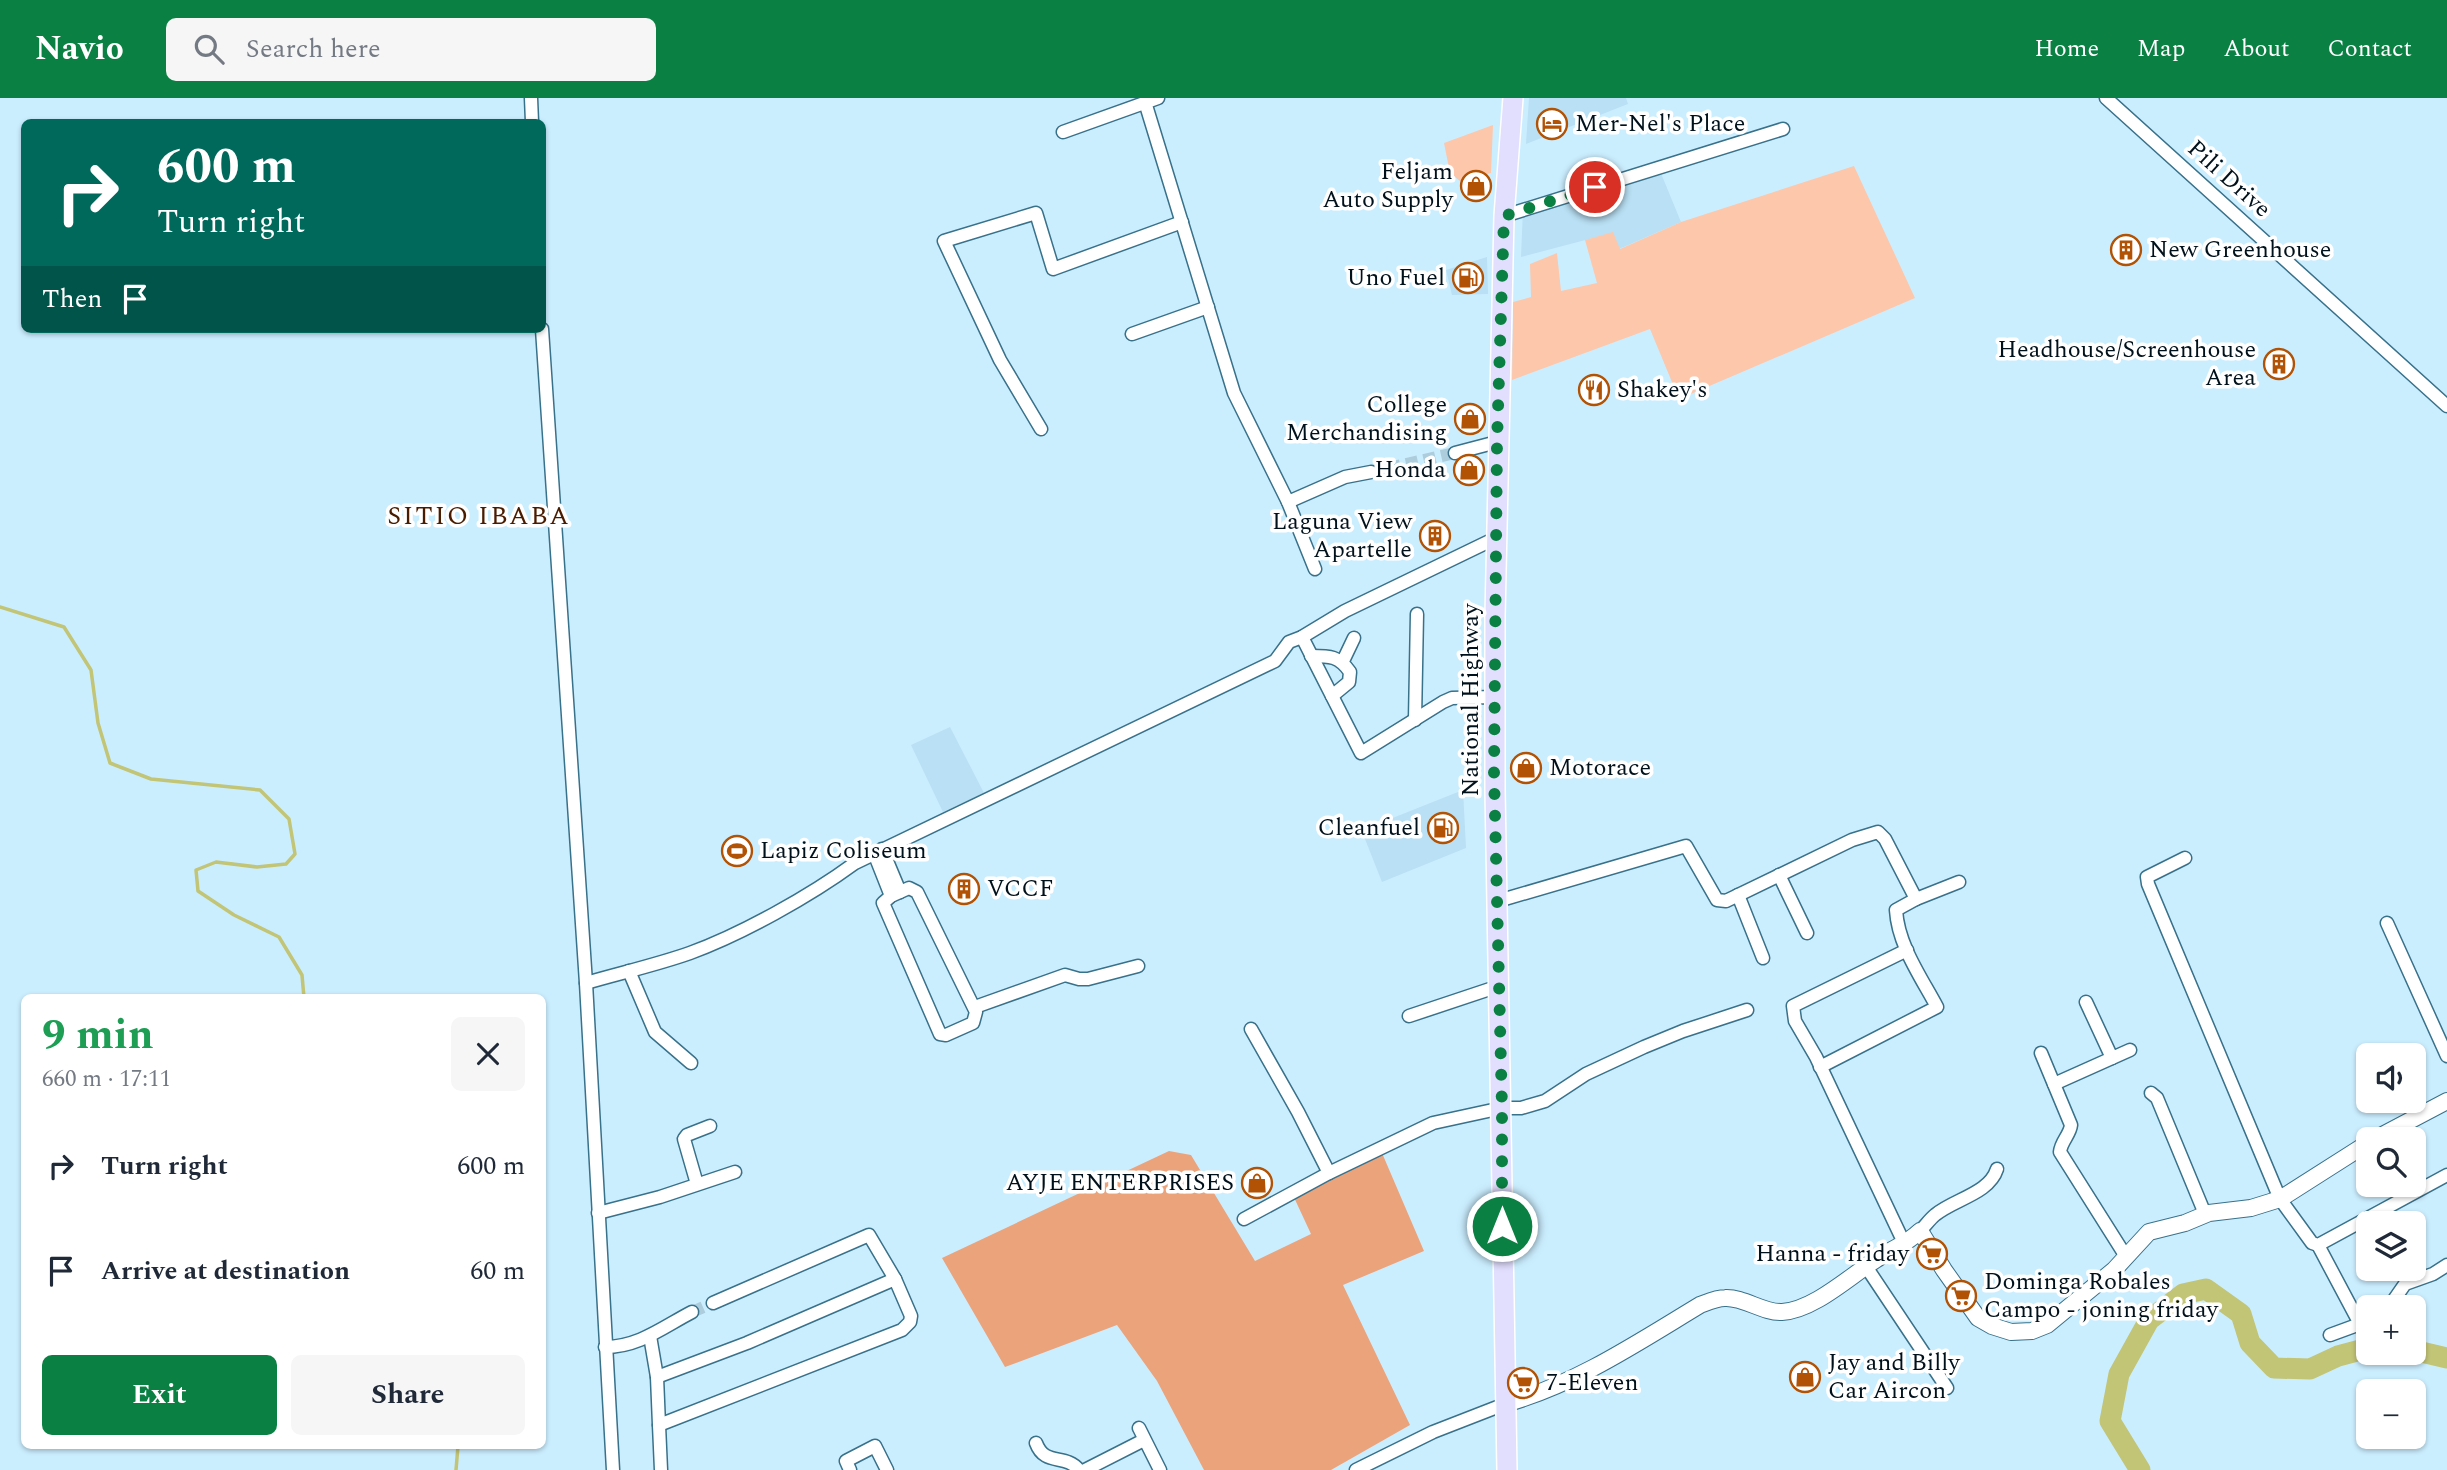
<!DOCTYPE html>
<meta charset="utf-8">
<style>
body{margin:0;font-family:Spectral,serif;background:#f6f6f7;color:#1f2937;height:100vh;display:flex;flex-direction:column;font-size:26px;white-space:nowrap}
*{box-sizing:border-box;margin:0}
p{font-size:23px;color:#747a83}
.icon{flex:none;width:38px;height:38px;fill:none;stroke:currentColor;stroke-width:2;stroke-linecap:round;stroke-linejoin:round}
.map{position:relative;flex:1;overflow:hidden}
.sheet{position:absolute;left:21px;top:896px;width:525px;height:455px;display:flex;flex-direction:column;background:#fff;border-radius:10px;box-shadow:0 2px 5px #0004}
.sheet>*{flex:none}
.guide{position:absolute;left:21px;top:21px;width:525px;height:214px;border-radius:10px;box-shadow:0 2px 5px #0004;background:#00695c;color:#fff;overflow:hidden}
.fabs{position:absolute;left:2356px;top:945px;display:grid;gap:14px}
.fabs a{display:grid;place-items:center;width:70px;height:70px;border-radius:10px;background:#fff;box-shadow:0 2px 5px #0004;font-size:35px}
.pin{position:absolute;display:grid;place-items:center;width:60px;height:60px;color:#fff;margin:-30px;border:4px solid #fff;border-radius:50%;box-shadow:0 2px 7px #0007}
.me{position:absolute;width:77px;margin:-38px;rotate:0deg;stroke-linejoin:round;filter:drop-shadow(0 0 5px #0008)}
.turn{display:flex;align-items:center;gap:24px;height:147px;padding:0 21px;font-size:32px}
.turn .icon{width:91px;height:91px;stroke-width:2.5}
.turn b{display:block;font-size:49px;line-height:60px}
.then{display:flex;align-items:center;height:66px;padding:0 21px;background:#0003;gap:14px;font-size:26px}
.round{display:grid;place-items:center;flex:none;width:74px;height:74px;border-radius:10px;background:#f6f6f7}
.headline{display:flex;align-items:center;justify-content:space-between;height:119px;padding:0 21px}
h1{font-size:42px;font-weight:700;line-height:52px;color:#1e9e55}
.action{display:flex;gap:14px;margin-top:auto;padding:14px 21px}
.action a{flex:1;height:80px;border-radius:10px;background:#0b8043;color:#fff;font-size:28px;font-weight:700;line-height:80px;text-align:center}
.action a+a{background:#f6f6f7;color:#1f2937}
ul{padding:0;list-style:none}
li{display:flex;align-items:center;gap:21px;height:105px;padding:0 21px}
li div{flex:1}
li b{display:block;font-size:26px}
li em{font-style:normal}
header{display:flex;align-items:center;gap:42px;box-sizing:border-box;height:98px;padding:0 35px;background:#0b8043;color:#fff}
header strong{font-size:33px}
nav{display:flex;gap:38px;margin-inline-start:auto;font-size:24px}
.search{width:490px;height:63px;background:#f6f6f7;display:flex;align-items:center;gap:18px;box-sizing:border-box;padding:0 24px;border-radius:10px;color:#747a83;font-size:26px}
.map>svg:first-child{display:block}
.built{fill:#b9e0f4}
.green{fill:#fdc7ab}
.forest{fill:#eba37c}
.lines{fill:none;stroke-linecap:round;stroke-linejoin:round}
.stream{stroke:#c2c476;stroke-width:3.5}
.river{stroke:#c2c476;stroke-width:21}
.minor-tunnel{stroke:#adcddd;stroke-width:12;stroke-dasharray:12 6;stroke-linecap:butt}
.minor-casing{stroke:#38718a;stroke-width:15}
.tertiary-casing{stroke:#38718a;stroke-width:18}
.primary-casing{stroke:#fff;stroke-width:22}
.minor{stroke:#fff;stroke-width:12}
.tertiary{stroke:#fff;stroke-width:16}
.primary{stroke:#e1defe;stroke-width:19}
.route{stroke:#0b8043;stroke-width:12;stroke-dasharray:0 21.6}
.labels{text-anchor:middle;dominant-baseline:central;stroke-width:7;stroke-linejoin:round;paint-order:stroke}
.poi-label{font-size:24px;fill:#00111b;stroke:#fff;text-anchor:start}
.street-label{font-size:24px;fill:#00111b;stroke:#fff}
.neighbourhood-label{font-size:26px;letter-spacing:2px;fill:#491c00;stroke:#fff}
</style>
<header>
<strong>Navio</strong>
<div class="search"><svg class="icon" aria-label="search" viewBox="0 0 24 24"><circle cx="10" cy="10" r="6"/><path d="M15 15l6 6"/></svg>Search here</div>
<nav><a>Home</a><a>Map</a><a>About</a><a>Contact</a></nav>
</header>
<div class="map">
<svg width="2447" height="1372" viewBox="0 0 2447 1372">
<rect width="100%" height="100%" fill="#cbeeff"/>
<!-- built -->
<g class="built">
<path d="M1529,0h97l2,6 -102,40z"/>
<path d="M1658,68l23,56 -62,27 -7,-16 -91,24 2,-48z"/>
<path d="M1487,159l1,37 -36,1 -6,-25z"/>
<path d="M950,629l34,66 -41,19 -32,-67z"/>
<path d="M1463,692l3,58 -84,34 -17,-43 10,-14z"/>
</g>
<!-- green -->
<g class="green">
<path d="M1493,27l-2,48 -31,8 -10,-8 -6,-30z"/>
<path d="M1854,68l61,132 -236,101 -29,-70 -138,51 1,-78 18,-5 -1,-33 27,-11 4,38 36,-8 -12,-43 28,-8 7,17 61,-27z"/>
</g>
<!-- forest -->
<path class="forest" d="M1379,1048l45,105 -81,34 67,140 -79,45h-127l-47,-89 -40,-56 -112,42 -63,-109 227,-107 22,4 64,106 56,-27 -20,-43z"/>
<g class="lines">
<!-- stream -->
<g class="stream">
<path d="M0,509l64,20 27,43 7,53 12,40 41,16 109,11 29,29 6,35 -9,10 -29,3 -41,-5 -20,8 2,21 36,24 45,22 23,38 2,23"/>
<path d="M456,1372l2,-24"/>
</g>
<!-- river -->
<g class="river">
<path d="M2413,1252l34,8"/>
<path d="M2140,1372l-30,-49 9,-47 30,-54 34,-26 23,-5 35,25 9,29 24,25 36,1 28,-13 30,-8"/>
</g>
<!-- minor-tunnel -->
<g class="minor-tunnel">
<path d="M1371,374l84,-19"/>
<path d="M692,1214l21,-9"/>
</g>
<!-- minor casing -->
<g class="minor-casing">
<g id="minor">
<path d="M531,0l1,24"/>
<path d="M2106,0l341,308"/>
<path d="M1145,4l89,291 54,109 27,67"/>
<path d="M1063,34l95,-34"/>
<path d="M1504,118l279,-87"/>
<path d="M542,231l44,654 27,487"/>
<path d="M1132,236l76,-27"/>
<path d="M1041,331l-41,-69 -56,-119 92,-28 17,56 129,-47"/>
<path d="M1455,355l42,-11"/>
<path d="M1288,404l57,-25 26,-5"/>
<path d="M1302,539l59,116 82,-51 9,-4 43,-1"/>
<path d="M1311,558c19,0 28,0 39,16l-1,10 -17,14"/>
<path d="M1343,563l11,-23"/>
<path d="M1415,622l2,-106"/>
<path d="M882,751l18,43"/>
<path d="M874,755l17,43"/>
<path d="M2185,760l-38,19 1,7 132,315 32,44 6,2 129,-70"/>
<path d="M1779,777l28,58"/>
<path d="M909,790l8,4 59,120 -3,11 -27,12 -6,-1 -57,-131 8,-7z"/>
<path d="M1738,797l25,63"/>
<path d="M1498,803l188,-55 31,54 9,1 126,-61 26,-8 7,7 31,60"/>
<path d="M2387,825l60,133"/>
<path d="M629,873l26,61 36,31"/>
<path d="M586,885c34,-10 70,-18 104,-30 52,-19 120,-57 165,-90l420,-202 14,-19 13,-5 43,-26 151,-73"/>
<path d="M2086,904l26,56"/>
<path d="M975,909l90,-32 14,4h9l50,-13"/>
<path d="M1409,918l90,-30"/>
<path d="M1251,931l47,83 31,61"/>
<path d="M2041,955l30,72c-1,10 -10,16 -11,27l65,103"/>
<path d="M1820,969l117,-60c-16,-30 -39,-62 -41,-97l20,-11 43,-17"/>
<path d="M2054,986l76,-34"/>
<path d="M2151,995l6,5 48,116"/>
<path d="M697,1086l-13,-45 3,-4 23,-9"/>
<path d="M598,1115l62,-16 75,-25"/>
<path d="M1244,1121l85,-46 104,-50 69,-15h19l24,-7 41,-27 58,-27 39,-16 64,-21"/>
<path d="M1920,1133c5,-5 10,-12 15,-16 19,-16 54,-21 62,-46"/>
<path d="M1905,1147l-89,-188 -21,-36 -2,-15 114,-56"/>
<path d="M2318,1147l42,79"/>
<path d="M1867,1170l80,120"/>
<path d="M2389,1209l16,-23 28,-10 14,-9"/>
<path d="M2330,1237l30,-11h7"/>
<path d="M650,1238l7,41 2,48 243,-95 8,-8 1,-6 -16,-37 -26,-44 -156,68"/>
<path d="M605,1249c34,0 58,-20 87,-35"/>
<path d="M657,1279l90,-34 148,-64"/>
<path d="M659,1327l2,45"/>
<path d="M1139,1330l21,42"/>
<path d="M1036,1345c9,24 29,10 43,27"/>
<path d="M850,1372l-4,-9 29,-15 12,24"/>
<path d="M1085,1372l59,-30"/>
<path d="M1356,1372l77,-38 72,-28"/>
</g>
</g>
<!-- tertiary casing -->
<g class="tertiary-casing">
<g id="tertiary">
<path d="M2375,1041l72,-38"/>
<path d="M1505,1306c71,-20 132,-61 195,-99 8,-3 17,-7 25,-7 19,-1 38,15 57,14 33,-2 70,-38 98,-55 15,-10 25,-12 40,-26l24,39 34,48 14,8 19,6 21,-1 15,-6 67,-55 35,-38 36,-9 24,-10 42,-5 29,-9 88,-56"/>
</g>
</g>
<!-- primary casing -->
<g class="primary-casing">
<path id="primary" d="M1507,1372l-12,-680v-174l9,-400 9,-118"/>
</g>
<!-- minor -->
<use href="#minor" class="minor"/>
<!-- tertiary -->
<use href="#tertiary" class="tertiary"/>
<!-- primary -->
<use href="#primary" class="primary"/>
</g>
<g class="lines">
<!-- route -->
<path class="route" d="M1502,1128v-118l-8,-335 3,-331 7,-226 91,-29"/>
</g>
<!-- icons -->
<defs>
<g id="hotel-ring" transform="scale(1.575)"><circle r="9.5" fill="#fff" stroke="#b15204" stroke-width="1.5"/><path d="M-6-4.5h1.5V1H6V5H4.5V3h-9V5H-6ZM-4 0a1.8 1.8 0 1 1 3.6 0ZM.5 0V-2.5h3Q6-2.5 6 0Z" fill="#b15204"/></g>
<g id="shop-ring" transform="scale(1.575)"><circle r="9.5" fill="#fff" stroke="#b15204" stroke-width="1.5"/><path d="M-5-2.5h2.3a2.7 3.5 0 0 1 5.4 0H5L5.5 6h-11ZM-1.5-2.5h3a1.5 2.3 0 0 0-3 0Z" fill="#b15204"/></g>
<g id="building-ring" transform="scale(1.575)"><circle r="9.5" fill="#fff" stroke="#b15204" stroke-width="1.5"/><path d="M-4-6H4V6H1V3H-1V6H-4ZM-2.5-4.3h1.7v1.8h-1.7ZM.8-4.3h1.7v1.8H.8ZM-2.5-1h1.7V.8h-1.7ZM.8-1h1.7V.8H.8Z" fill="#b15204"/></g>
<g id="fuel-ring" transform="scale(1.575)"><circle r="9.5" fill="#fff" stroke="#b15204" stroke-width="1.5"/><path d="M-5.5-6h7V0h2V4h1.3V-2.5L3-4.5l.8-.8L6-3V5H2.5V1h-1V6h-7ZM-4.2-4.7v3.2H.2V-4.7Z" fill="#b15204"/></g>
<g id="restaurant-ring" transform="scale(1.575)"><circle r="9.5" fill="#fff" stroke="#b15204" stroke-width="1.5"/><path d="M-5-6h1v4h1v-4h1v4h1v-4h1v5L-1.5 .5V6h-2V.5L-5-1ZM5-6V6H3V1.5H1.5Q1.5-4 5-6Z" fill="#b15204"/></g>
<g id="stadium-ring" transform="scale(1.575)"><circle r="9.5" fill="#fff" stroke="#b15204" stroke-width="1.5"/><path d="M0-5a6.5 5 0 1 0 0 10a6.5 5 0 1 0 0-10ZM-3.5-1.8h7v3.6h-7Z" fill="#b15204"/></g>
<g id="supermarket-ring" transform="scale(1.575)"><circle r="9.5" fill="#fff" stroke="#b15204" stroke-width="1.5"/><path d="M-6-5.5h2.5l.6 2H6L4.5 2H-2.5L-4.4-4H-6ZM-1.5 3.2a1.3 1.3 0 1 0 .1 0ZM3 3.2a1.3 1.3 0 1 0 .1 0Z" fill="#b15204"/></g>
</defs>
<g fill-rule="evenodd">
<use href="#hotel-ring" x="1552" y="26"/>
<use href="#shop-ring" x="1476" y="88"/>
<use href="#building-ring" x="2126" y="152"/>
<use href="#fuel-ring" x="1468" y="180"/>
<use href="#building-ring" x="2279" y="266"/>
<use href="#restaurant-ring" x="1594" y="292"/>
<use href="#shop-ring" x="1470" y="321"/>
<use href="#shop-ring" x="1469" y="372"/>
<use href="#building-ring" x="1435" y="438"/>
<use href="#shop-ring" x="1526" y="670"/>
<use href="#fuel-ring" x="1443" y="730"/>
<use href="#stadium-ring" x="737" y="753"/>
<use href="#building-ring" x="964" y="791"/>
<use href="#shop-ring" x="1257" y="1085"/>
<use href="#supermarket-ring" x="1932" y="1156"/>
<use href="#supermarket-ring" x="1961" y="1198"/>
<use href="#shop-ring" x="1805" y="1279"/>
<use href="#supermarket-ring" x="1523" y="1285"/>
</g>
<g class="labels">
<!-- poi labels -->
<g class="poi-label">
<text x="1575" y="26">Mer-Nel's Place</text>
<text x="1453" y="74" text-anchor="end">Feljam<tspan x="1453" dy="28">Auto Supply</tspan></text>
<text x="2149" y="152">New Greenhouse</text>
<text x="1445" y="180" text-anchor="end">Uno Fuel</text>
<text x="2256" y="252" text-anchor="end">Headhouse/Screenhouse<tspan x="2256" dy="28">Area</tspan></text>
<text x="1617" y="292">Shakey's</text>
<text x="1447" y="307" text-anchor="end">College<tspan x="1447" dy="28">Merchandising</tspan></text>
<text x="1446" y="372" text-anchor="end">Honda</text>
<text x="1412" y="424" text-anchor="end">Laguna View<tspan x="1412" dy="28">Apartelle</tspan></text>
<text x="1549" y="670">Motorace</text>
<text x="1420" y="730" text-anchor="end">Cleanfuel</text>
<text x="760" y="753">Lapiz Coliseum</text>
<text x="987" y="791">VCCF</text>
<text x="1234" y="1085" text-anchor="end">AYJE ENTERPRISES</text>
<text x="1909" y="1156" text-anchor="end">Hanna - friday</text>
<text x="1984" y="1184">Dominga Robales<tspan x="1984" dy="28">Campo - joning friday</tspan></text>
<text x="1828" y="1265">Jay and Billy<tspan x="1828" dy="28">Car Aircon</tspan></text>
<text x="1546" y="1285">7-Eleven</text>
</g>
<!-- street labels -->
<g class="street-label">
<text transform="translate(2229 81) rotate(42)">Pili Drive</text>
<text transform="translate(1471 602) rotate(-90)">National Highway</text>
</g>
<!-- neighbourhood labels -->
<g class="neighbourhood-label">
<text x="479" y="418">SITIO IBABA</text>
</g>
</g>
</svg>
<div class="fabs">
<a><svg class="icon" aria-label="sound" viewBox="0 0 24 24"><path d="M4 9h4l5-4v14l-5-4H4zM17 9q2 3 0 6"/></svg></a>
<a><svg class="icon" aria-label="search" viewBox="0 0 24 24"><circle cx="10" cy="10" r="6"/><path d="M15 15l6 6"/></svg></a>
<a><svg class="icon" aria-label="layers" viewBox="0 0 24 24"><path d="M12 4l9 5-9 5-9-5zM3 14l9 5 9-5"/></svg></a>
<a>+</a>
<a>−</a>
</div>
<div class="pin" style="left:1595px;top:89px;background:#d93025"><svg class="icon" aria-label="arrive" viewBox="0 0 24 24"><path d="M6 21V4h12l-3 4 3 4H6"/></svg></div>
<svg class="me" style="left:1502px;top:1128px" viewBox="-20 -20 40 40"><circle r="17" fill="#0b8043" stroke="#fff" stroke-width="3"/><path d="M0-11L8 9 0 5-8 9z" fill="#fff"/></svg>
<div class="guide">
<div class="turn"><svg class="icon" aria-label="right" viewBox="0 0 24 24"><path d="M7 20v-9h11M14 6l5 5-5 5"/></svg><div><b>600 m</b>Turn right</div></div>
<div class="then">Then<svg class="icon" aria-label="arrive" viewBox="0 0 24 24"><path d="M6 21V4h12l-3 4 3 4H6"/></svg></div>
</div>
<section class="sheet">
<div class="headline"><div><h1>9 min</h1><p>660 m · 17:11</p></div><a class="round"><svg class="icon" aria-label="close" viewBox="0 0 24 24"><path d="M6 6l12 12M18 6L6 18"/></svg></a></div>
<ul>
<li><svg class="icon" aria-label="right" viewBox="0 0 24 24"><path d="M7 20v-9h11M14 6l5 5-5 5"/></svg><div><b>Turn right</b></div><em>600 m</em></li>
<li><svg class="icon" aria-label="arrive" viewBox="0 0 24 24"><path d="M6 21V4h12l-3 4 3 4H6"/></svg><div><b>Arrive at destination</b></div><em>60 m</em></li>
</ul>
<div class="action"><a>Exit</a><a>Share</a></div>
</section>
</div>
